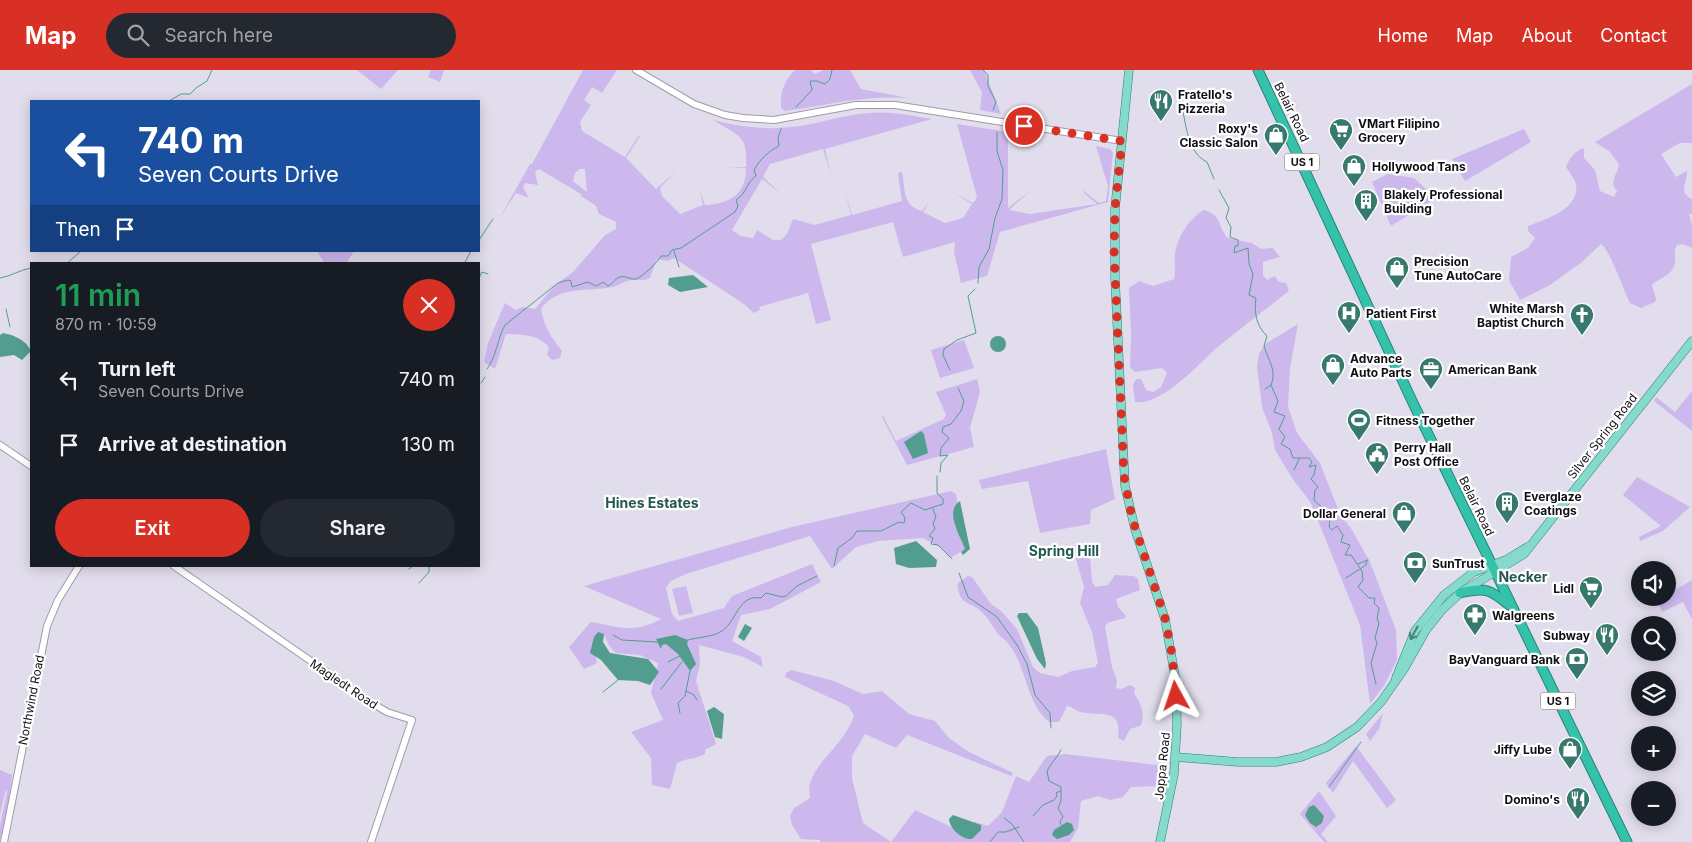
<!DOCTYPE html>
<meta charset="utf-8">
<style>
body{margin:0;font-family:Inter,sans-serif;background:#242831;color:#f1f3f6;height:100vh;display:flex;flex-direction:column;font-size:19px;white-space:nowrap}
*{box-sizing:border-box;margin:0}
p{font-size:16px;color:#9ea1a6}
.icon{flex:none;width:28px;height:28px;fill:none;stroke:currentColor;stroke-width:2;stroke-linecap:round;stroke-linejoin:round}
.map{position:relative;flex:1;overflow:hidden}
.drawer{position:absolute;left:30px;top:192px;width:450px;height:305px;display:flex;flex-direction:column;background:#171b24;border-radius:0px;box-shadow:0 2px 12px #0003}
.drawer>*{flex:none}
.top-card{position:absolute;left:30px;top:30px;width:450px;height:152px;border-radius:0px;box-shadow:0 2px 12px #0003;background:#1a4fa0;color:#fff;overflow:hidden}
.tools{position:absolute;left:1631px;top:491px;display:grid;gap:10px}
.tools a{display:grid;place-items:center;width:45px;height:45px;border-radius:50%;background:#171b24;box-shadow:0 2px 12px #0003;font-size:25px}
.pin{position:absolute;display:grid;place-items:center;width:42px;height:42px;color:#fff;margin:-21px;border:2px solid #fff;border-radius:50%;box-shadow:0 1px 5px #0007}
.me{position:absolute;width:55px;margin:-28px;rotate:355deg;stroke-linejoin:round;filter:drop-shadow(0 0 4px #0008)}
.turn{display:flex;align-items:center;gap:18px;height:105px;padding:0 25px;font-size:22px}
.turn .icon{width:65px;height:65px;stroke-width:2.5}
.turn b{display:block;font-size:35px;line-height:42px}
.then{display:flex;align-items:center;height:48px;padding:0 25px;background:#0003;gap:10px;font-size:19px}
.round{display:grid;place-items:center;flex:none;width:52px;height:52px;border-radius:26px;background:#242831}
.overview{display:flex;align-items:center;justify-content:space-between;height:85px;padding:0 25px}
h1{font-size:30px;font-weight:600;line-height:38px;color:#1e9e55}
.action{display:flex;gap:10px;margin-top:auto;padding:10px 25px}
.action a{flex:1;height:58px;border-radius:30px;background:#d93025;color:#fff;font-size:20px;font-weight:600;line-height:58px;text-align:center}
.action a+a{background:#242831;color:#f1f3f6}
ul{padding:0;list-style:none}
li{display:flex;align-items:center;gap:15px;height:65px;padding:0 25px}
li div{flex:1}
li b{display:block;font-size:19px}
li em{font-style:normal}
header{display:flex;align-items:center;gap:30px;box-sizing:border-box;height:70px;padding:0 25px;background:#d93025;color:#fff}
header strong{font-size:24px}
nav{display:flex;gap:28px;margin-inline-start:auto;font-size:18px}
.search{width:350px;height:45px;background:#242831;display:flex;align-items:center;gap:12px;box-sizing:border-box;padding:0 18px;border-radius:28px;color:#9ea1a6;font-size:19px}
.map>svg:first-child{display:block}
.green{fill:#ccb8ed;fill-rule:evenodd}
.water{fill:#539d8e}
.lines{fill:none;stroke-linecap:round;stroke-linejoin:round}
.stream{stroke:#539d8e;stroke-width:1}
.minor-casing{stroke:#a09ba8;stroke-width:8}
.major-casing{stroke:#288376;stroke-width:9}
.highway-casing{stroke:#288376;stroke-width:11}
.minor{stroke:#fff;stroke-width:6}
.major{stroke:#85dacc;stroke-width:8}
.highway{stroke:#34c2aa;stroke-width:9}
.oneway{stroke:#517f79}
.route{stroke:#d93025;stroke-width:9;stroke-dasharray:0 16.2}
.labels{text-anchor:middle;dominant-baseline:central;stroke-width:4.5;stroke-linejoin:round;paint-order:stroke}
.shield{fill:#fff;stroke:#58575a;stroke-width:1}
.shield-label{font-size:11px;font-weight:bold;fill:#110f14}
.poi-label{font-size:12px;font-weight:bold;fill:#110f14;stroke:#fff;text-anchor:start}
.street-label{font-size:12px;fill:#110f14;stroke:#fff}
.neighbourhood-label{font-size:14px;font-weight:bold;fill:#22584e;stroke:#fff}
</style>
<header>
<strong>Map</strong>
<div class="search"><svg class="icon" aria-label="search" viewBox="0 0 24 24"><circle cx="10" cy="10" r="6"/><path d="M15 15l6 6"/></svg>Search here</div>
<nav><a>Home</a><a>Map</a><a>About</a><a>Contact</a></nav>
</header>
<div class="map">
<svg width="1692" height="772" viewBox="0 0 1692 772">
<rect width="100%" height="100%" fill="#e2ddec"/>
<!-- green -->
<g class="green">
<path d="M357,0h41l-17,19z"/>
<path d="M431,0h13l-4,12 -12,-5z"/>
<path d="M583,0h34l-15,23 -10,-6 -8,13 7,5 -11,17 2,9 43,26 14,-22 1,1 -14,22 30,31 20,-18 -16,17 2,8 18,18 23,-9 -3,-14 5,14c24,-1 41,-10 41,-37l-20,-1h20c2,-33 -8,-31 -33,-47 26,7 53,10 79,7 27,-3 53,-13 79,-14 21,-2 41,3 61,6l-107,30 6,26 -8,-26 -53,15 -7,13 17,16 -18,-14 -30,51 9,6 12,2 4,-8 16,10h8l6,-6 6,-15 22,6 36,-10 -7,-27 8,27 50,-14 -4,-28 4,-1c4,17 -1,33 20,39l8,-10 -7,11 22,11 18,-5 9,-14 -18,-11 19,10 4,-6 -20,-73 51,8v76l22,-17 -21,19 21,4 67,-10 -13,-11v-6l1,5 14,11 7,-2 2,-15 -12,-40 14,3 3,4 -5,49 -108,30 -13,44 -26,7 -7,-31 1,-10 -52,15 -10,-35 -82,22 20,76 -15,4 -8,-31 -49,14 1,3 -6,3 -10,-9 -70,-46 -6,3 -11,-2 -7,19c-8,4 -11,1 -19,2 -6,1 -12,5 -18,7 -26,5 -55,-2 -72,22 3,18 10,28 21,42l-2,7 -8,2 -5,-5 2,-8c-12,-13 -27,-12 -43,-13l-11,35 -11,-7 4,-19 17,-40 10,7 8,-3 12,2 21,-25 17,-12 32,-37 11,-6v-7l-17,-8 -3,-8 -15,-10v-2l-42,-25 -4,3 3,13 -13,-2 -2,4 6,11 -13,-5 -18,28 32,-57h2zM580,99h5l2,23 -14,-11 2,-8z"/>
<path d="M795,0h16l3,4 10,-4h26l11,19 47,9c-44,-3 -80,7 -123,13l-4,-3c-1,-16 3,-27 14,-38z"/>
<path d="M970,0h14l17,44 -21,-4 2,-18z"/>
<path d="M1692,14v59h-12l-19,11 15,23 11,-6c1,11 -10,21 5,28v15h-3l3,12v22l-9,-4 -6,1c-4,7 -1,10 -2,17 -2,14 -15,15 -23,23l4,14 -1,3 -14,6 -11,-5c-6,-12 -20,-53 -29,-59l-19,18 -32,23 -30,15 -11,-20 2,-23 17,-9 7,-10 -7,-7v-5c19,-7 52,-17 48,-42 -1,-5 -7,-12 -10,-17 3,-8 9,-17 18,-19v10l11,12 5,21 14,6 3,-6c-9,-9 1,-17 2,-27l-10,-13 -14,-9z"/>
<path d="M1524,59l7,13 -66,39 -13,-22z"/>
<path d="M1388,104l26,4 22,20 -45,28 -19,-44z"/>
<path d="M1204,140c19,5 13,17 24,28l24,5 9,6 12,-1 7,9 -17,5v13l4,5 8,-4 4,6 7,1 3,8c-23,18 -47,36 -70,55 -19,16 -56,60 -84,56l-2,-17 3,-6h5l5,11 7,2 8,-5 6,-14 -5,-5 -27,4 -5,-5 1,-32 -2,-47 10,-7 14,5 21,-7c2,-9 0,-16 1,-24 1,-16 15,-38 29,-45z"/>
<path d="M317,181h37l-8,13h-21z"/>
<path d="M1298,254l-8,44 -2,39 9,26 23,30 20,51 12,16 18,32 26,68 1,30 -13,26 -14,18 -10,-79 -49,-122 -19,-25 -17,-28 -3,-17 -10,-26 -5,-40 2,-13 6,-10z"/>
<path d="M964,270l10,28 -34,10 -9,-28z"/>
<path d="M977,309l3,13 -10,36 4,19 -67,18 -25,-48 1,-1 13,25 48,-22 2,-4 -10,-23z"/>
<path d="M1692,321v40l-38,-30 2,-4 19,15z"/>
<path d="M1106,379l9,50 -24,11 -1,14 -50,9 -12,-52 -46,8 -3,-9z"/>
<path d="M1637,407l53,30 -27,24 -23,10 -1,-4 22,-11 -38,-31z"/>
<path d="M951,421l5,3 11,54 -17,10 -8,-10 -19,-10 -45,3 -22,6 -24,22 -22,-33 -124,38 -15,7 -5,7 6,26 6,7 46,-13 8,-12 80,-32 9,18 -51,27 -29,6 -9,26 29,16 2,10 -19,-10 -45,-12 1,19 -4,17 20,63 -11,6v4c-8,5 -19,4 -28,9l-7,26 -18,-4 -1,-27 -20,-26 32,-12 -12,-27 7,-30 -18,-8 -24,-2 -6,-6 -6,-12 -6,-2 -4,15 3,15 -13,6 -15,-22 22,-25c27,5 44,12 70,-3l-77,-33 208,-59z"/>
<path d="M1080,474l10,14 2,23 3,6 13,-2 7,-10 19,1 4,3 2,11 -24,9 2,8 8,9 -1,2 -18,5 -2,4 7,40 5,13 -1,8 5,1 9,-4 5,3 -1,5c6,9 13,23 6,33l-10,3 -6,12 -6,-3c4,-31 -15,-21 -37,-26 -5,-1 -8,-5 -14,-6l-8,16h-10c-24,-20 -22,-57 -42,-80 -4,-4 -9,-7 -11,-11 -6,-9 -10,-16 -19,-23 -4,-3 -10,-4 -14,-8 -4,-4 -6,-11 -5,-17l10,-7 4,1 19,27 10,7 16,18 16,38 7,6 18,4 14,-6 23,-4 3,-4 -6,-31 -12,-29 4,-16 -10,-35v-6z"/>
<path d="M1692,510v39l-9,-17 -21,10 -5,-11 11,-3v-4z"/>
<path d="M686,516l7,27 -14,3 -7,-27z"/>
<path d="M791,600l43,11 29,13 19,-3 27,23 26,7 14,17 20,14 44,21 -2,3 -104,-41 -11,13 -31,-14 -13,22v22l11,45 28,19 24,-32 45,21 6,-7 9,-2 13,4 14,-14 14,-36 13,6 18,-26 18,-2 100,12 -2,20 -32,1 -8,10 -13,3 -12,-4 -17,5 -3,27 -8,14h-250v-2l-19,-1 -9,-14 -2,-9 4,-8 16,-10c0,-4 -2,-11 0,-15 9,-26 36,-40 44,-68l-6,-9 -63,-29 1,-4z"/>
<path d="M1383,643l-4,16 -9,12 -4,-7z"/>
<path d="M1356,676l40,54 -9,8 -34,-47 -20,32 -7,-10z"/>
<path d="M0,700l12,5 -5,40 -7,25v-15l7,-33 -1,-3 -6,25z"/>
<path d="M1319,721l17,25 -15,18 7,8h-4l-24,-28z"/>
</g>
<!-- water -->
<g class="water">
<path d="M693,205l15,12 -28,5 -12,-7 1,-7z"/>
<path d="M3,263c11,2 23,7 28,18l-9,9 -8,-5 -14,2v-22z"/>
<circle cx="998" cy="274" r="8"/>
<path d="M921,361l3,3 4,19 -15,6 -9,-17z"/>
<path d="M960,431l10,48 -7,6 -2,-3 4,-3c-5,-14 -21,-38 -5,-48z"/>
<path d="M916,471l21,19 -1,7 -27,1 -13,-4 -2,-16z"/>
<path d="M1019,543h8l11,15 8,35 -1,6 -8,-10 -20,-43z"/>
<path d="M745,554l7,4 -8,13 -6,-4z"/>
<path d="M598,562l6,2 -1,8 7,11 38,6 11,13 -9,13 -12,-4 -20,-1 -17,-20 -11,-7 4,-16z"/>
<path d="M675,565l13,5 -1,4 9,20 -6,7 -12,-17 -12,-10 -4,1 -1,4 -5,-10z"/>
<path d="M714,637l10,7 -2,25 -7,-2 -8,-26z"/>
<path d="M1314,735l10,11 -2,7 -6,4 -6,-4 -5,-8 4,-8z"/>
<path d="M953,745l28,10v5l-9,9c-10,1 -22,-10 -23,-20z"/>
<path d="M1067,752l5,2 2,6 -5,5 -12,4 -5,-4 2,-5z"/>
</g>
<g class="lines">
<!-- stream -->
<g class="stream">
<path d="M983,0l5,5v11l8,16 -3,8"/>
<path d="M169,31l12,-7h9l6,-6 11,-7 5,-11"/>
<path d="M796,37l16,-17 -2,-9h7l8,3 5,-5 2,-9"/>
<path d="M1183,42c4,19 6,41 24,50l7,17"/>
<path d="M1219,120l10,18 -3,10 5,9 -1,10 8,3v6h-3l-1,7 14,-5 1,16 4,10 -4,21 7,3c-2,14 0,28 11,38l-3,10c4,14 13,24 7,39l7,16 -4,11 11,4 -6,13 6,8 -4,7 9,5 3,9h16l3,4 -3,5 7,-2 -2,10 -3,4 7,8 -3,3 -1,10c12,14 18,5 15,27l3,3 5,-4 6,9 -2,7 9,3 -5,10h6l11,16 1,9 -5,7 11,11h6l-1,5 5,5 -2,11 2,4 -4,15 2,5 -6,20 5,21"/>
<path d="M479,170l14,-21"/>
<path d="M674,181l5,16"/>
<path d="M66,194l15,-13"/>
<path d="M464,194l7,-13"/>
<path d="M0,208c12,-2 19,-8 31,-10"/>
<path d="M479,208l3,-6 6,2"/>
<path d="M978,213l1,-16 10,-18 6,-31 7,-19 1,-29 -6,-19v-19"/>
<path d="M6,239l4,18"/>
<path d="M487,299c10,-13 10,-30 18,-44l53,-42 10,-3 3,1 1,6 16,-5 8,4 7,-4 5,4c5,-2 6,-7 12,-9 6,-2 10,3 16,2 5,-1 23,-18 25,-23h7l4,-6 9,-2 54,-36 3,-6 -2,-6c11,-7 10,-17 20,-24l-2,-6c6,-11 15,-19 25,-24l-1,-8 3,-9"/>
<path d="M950,300l-7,-15 1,-6 13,-9 19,-7 -8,-37 7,-7"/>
<path d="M481,313l4,-6"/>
<path d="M1265,319l6,-4"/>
<path d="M479,340v3"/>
<path d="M1294,400l5,-11"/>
<path d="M940,402l1,-9 7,-8 -8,1 1,-8 8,-10 -7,-6 1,-5 8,-3 10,-13 3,-10 -6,-13"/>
<path d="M933,439l3,8 -3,6 2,6 -6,7 4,2 -2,6 7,1 14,14"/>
<path d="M1358,494l10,-4"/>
<path d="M834,496l4,-18 14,-10 5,-7h24l18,-9 5,1 1,-5 -4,-6 10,-9 14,7 18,-6v-5l-6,-6v-17"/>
<path d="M409,499l4,-3"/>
<path d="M959,503l9,24 29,20 20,28 10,19 8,31 15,18 1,15"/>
<path d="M1346,508l20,-13 1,-5"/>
<path d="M419,513l10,-11v-6"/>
<path d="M613,565l9,5 35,2"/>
<path d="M688,570c11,-3 25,-3 34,-9 15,-10 16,-37 39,-33l5,-5 16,4 4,-1 11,-10 20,-10"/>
<path d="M668,592l12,-6"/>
<path d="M661,619l21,-27"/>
<path d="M686,621l8,4 3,5"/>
<path d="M603,622l15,-12"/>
<path d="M680,643l-2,-10 7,-7 5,-25"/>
<path d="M1061,680c-4,8 -11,14 -14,21l2,10 12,6v14l-3,7 5,9 -3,4 1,4"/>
<path d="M1329,717l32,-45"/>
<path d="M1033,746l10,-11 11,-5 3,-4 -1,-3 4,-2"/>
<path d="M1004,748l8,6 12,18"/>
<path d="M990,772l8,-10h8l13,-5"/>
</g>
<!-- minor casing -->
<g class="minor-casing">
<g id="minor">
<path d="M636,0l58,34 31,11 18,3 31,2 82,-15h39l227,36"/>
<path d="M0,375l31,21"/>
<path d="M174,496l193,134 20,12 25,8 -41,122"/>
<path d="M4,772l43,-216 11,-26 21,-34"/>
</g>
</g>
<!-- major casing -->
<g class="major-casing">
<g id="major">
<path d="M1129,0l-14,139v69l10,208 10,43 30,90 11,63 1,42 -3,50 -14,68"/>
<path d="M1396,608l19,-47 29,-36 30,-23 32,-12 23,-14"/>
<path d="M1176,687l62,5h38l25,-5 26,-10 30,-20 24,-25 23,-33 22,-39 16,-20 18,-17 64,-39 168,-213"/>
</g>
</g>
<!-- highway casing -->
<g class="highway-casing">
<g id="highway">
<path d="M1258,0l155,333 214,439"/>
<path d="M1460,523c25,-6 30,-4 49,12"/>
</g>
</g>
<!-- minor -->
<use href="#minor" class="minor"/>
<!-- major -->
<use href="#major" class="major"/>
<!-- highway -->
<use href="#highway" class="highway"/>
</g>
<!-- one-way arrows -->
<defs><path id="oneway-shaft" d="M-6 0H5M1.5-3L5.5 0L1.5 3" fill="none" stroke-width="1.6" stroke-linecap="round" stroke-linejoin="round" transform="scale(1.25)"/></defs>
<use class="oneway" href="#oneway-shaft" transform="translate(1414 563) rotate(119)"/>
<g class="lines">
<!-- route -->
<path class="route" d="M1024,56l98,15 -7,68 -1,41 10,226 8,42 33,100 7,36 4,42"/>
</g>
<!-- icons -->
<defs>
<g id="restaurant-pin" transform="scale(1.25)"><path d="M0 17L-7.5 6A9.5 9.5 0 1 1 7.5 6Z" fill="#377a6d" stroke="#fff"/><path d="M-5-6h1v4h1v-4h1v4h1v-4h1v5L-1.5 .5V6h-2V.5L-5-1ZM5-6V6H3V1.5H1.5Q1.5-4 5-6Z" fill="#fff"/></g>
<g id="supermarket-pin" transform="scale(1.25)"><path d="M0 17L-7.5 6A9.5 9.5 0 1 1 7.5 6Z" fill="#377a6d" stroke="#fff"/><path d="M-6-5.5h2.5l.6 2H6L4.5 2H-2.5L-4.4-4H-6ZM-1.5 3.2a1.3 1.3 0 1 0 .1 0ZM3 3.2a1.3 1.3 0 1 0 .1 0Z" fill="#fff"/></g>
<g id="shop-pin" transform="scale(1.25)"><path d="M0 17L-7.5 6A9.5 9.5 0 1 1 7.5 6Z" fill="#377a6d" stroke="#fff"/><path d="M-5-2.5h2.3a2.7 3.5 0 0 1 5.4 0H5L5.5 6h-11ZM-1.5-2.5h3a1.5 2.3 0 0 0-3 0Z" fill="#fff"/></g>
<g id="building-pin" transform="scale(1.25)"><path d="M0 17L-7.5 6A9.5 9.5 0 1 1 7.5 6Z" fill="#377a6d" stroke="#fff"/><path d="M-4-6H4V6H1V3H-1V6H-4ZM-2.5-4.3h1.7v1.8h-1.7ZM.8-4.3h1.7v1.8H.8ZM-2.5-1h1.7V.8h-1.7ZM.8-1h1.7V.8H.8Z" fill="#fff"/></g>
<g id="hospital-pin" transform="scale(1.25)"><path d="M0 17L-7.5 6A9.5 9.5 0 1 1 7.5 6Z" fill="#377a6d" stroke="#fff"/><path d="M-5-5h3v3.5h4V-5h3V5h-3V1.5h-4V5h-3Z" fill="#fff"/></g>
<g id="church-pin" transform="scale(1.25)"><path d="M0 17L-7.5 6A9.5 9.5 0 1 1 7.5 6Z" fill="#377a6d" stroke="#fff"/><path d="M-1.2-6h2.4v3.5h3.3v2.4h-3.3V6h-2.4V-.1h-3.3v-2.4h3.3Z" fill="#fff"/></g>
<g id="office-pin" transform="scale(1.25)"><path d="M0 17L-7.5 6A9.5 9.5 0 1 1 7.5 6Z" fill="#377a6d" stroke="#fff"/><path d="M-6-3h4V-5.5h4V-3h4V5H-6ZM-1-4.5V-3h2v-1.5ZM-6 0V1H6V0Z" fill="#fff"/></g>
<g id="stadium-pin" transform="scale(1.25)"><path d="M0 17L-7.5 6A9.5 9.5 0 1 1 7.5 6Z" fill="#377a6d" stroke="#fff"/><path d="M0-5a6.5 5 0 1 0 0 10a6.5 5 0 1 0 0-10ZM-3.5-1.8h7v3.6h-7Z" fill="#fff"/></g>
<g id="civic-pin" transform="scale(1.25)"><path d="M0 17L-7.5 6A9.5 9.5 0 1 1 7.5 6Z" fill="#377a6d" stroke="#fff"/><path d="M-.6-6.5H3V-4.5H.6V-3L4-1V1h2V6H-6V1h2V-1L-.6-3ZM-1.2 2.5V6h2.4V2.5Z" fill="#fff"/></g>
<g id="bank-pin" transform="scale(1.25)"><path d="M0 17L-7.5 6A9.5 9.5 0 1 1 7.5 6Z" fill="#377a6d" stroke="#fff"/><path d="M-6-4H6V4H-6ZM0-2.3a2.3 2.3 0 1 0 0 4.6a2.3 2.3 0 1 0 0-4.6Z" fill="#fff"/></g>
<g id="pharmacy-pin" transform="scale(1.25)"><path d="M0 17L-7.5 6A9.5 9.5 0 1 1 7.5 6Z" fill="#377a6d" stroke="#fff"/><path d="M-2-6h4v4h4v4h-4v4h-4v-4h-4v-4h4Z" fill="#fff"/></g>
</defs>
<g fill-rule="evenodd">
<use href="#restaurant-pin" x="1161" y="31"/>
<use href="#supermarket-pin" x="1341" y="60"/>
<use href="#shop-pin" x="1276" y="65"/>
<use href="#shop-pin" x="1354" y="96"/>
<use href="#building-pin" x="1366" y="131"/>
<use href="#shop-pin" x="1397" y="198"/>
<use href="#hospital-pin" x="1349" y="243"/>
<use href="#church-pin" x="1582" y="245"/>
<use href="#shop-pin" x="1333" y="295"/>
<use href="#office-pin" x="1431" y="299"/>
<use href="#stadium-pin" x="1359" y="350"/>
<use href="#civic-pin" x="1377" y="384"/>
<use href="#building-pin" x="1507" y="433"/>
<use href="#shop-pin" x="1404" y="443"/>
<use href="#bank-pin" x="1415" y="493"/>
<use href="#supermarket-pin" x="1591" y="518"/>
<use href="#pharmacy-pin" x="1475" y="545"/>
<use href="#restaurant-pin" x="1607" y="565"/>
<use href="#bank-pin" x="1577" y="589"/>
<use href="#shop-pin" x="1570" y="679"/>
<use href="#restaurant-pin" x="1578" y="729"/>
</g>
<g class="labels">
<!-- shield labels -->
<g class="shield">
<rect x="1284.5" y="83.5" width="35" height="17" rx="4"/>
<rect x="1540.5" y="622.5" width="35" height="17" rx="4"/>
</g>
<g class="shield-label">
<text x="1302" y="92">US 1</text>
<text x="1558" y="631">US 1</text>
</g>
<!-- poi labels -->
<g class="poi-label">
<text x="1178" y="24">Fratello's<tspan x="1178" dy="14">Pizzeria</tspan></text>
<text x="1358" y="53">VMart Filipino<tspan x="1358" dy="14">Grocery</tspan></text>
<text x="1258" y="58" text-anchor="end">Roxy's<tspan x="1258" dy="14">Classic Salon</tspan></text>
<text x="1372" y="96">Hollywood Tans</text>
<text x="1384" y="124">Blakely Professional<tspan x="1384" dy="14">Building</tspan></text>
<text x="1414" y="191">Precision<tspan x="1414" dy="14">Tune AutoCare</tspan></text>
<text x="1564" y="238" text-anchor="end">White Marsh<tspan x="1564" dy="14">Baptist Church</tspan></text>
<text x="1366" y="243">Patient First</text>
<text x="1350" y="288">Advance<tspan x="1350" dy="14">Auto Parts</tspan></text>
<text x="1448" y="299">American Bank</text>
<text x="1376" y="350">Fitness Together</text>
<text x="1394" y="377">Perry Hall<tspan x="1394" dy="14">Post Office</tspan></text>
<text x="1524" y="426">Everglaze<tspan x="1524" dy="14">Coatings</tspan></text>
<text x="1386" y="443" text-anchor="end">Dollar General</text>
<text x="1432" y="493">SunTrust</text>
<text x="1574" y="518" text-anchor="end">Lidl</text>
<text x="1492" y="545">Walgreens</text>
<text x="1590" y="565" text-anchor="end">Subway</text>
<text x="1560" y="589" text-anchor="end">BayVanguard Bank</text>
<text x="1552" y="679" text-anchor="end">Jiffy Lube</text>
<text x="1560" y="729" text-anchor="end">Domino's</text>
</g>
<!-- street labels -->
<g class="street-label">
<text transform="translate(1292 42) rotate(64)">Belair Road</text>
<text transform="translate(1602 366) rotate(-52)">Silver Spring Road</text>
<text transform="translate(1477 436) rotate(64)">Belair Road</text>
<text transform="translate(344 614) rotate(34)">Magledt Road</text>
<text transform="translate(31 630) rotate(-79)">Northwind Road</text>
<text transform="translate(1162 696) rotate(-84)">Joppa Road</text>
</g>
<!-- neighbourhood labels -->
<g class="neighbourhood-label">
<text x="652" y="432">Hines Estates</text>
<text x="1064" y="480">Spring Hill</text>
<text x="1523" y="506">Necker</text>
</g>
</g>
</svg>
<div class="tools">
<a><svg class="icon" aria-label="sound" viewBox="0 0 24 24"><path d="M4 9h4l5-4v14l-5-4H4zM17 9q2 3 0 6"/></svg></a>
<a><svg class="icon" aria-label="search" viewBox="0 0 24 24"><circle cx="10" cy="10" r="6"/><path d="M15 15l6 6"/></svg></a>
<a><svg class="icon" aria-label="layers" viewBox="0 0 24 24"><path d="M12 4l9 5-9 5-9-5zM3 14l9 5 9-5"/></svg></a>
<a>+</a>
<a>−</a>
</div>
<div class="pin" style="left:1024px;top:56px;background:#d93025"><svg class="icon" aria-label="arrive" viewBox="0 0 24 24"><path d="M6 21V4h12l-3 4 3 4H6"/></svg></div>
<svg class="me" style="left:1176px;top:626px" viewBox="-20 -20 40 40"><path d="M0-17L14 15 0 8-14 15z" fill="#d93025" stroke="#fff" stroke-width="4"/></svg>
<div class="top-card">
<div class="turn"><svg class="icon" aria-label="left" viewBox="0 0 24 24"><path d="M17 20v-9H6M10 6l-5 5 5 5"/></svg><div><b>740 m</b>Seven Courts Drive</div></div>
<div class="then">Then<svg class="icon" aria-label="arrive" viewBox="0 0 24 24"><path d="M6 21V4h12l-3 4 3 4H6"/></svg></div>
</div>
<section class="drawer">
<div class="overview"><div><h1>11 min</h1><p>870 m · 10:59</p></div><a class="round" style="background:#d93025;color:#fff"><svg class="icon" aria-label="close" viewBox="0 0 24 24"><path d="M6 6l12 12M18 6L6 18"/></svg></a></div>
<ul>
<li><svg class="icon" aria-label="left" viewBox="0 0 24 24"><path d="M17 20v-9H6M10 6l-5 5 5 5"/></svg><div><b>Turn left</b><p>Seven Courts Drive</p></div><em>740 m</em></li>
<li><svg class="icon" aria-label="arrive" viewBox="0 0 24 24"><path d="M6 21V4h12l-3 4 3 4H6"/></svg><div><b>Arrive at destination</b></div><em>130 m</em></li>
</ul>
<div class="action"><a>Exit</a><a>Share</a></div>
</section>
</div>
